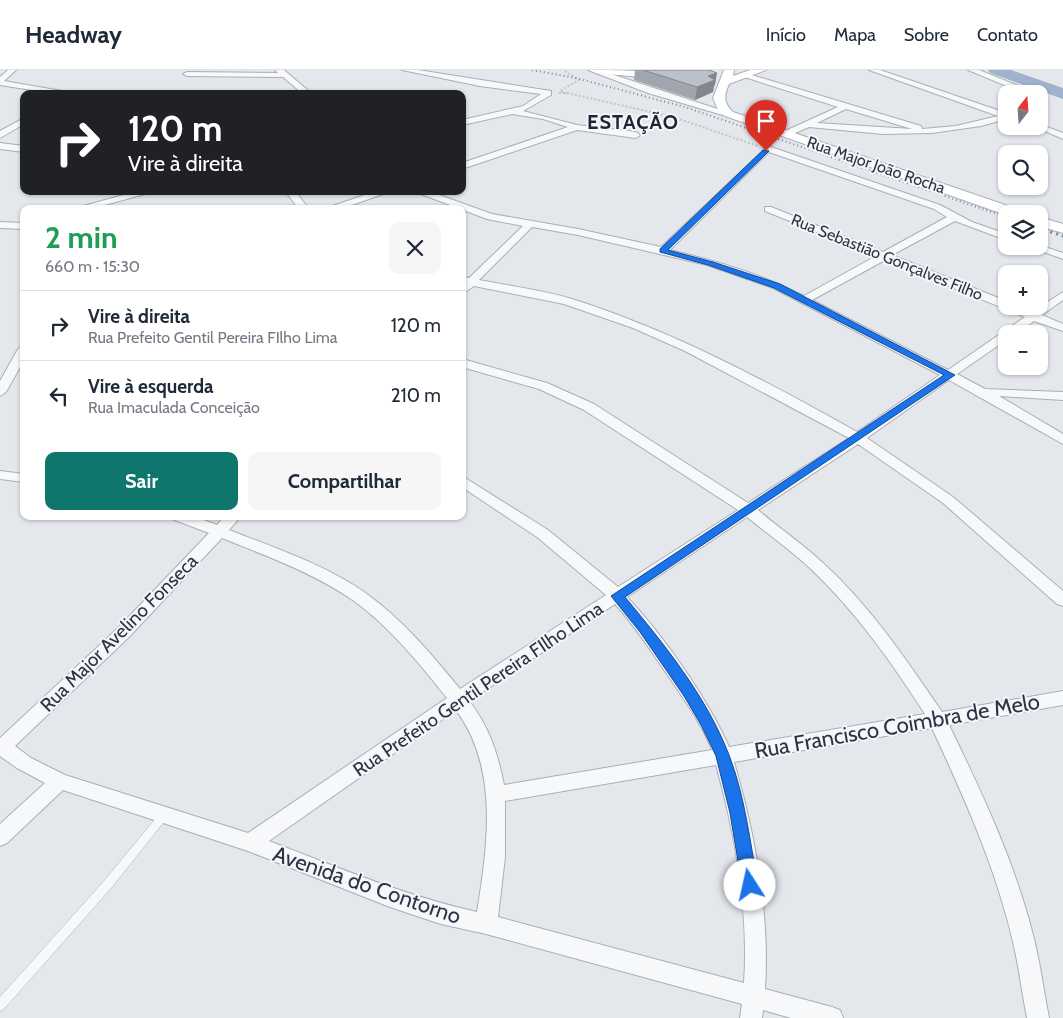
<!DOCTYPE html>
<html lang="pt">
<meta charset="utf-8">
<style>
body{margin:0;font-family:Cabin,sans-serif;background:#f6f6f7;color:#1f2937;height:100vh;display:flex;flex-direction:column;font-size:19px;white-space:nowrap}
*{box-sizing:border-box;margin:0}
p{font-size:16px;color:#747a83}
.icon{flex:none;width:28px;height:28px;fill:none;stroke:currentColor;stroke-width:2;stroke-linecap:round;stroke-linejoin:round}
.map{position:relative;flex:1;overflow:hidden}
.side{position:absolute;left:20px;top:135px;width:446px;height:315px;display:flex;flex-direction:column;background:#fff;border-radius:10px;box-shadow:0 1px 4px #0004}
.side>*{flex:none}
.hud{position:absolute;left:20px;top:20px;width:446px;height:105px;border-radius:10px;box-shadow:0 1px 4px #0004;background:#202124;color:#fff;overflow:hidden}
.needle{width:32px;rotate:17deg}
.buttons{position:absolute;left:998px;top:15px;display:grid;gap:10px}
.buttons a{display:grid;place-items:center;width:50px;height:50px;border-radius:10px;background:#fff;box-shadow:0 1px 4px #0004;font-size:25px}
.pin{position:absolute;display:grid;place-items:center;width:42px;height:42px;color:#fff;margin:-51px -21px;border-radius:50% 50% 50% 0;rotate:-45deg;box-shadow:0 0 5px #0007}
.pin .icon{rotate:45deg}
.me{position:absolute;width:55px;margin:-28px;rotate:350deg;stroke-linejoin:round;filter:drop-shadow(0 0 4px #0008)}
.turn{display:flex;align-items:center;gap:18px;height:105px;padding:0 25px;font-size:22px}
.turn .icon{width:65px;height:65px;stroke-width:2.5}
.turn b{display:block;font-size:35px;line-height:42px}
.round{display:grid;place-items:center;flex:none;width:52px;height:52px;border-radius:10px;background:#f6f6f7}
.overview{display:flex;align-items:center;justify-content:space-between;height:85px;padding:0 25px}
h1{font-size:30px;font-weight:700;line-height:38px;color:#1e9e55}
.primary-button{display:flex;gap:10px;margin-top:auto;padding:10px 25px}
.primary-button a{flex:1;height:58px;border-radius:10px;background:#0f766e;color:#fff;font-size:20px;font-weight:700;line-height:58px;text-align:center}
.primary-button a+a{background:#f6f6f7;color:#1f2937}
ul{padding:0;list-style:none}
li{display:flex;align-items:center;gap:15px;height:70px;padding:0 25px;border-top:1px solid #e0e1e3}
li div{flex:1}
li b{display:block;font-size:19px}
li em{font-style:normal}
header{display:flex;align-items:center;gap:30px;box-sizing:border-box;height:70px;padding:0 25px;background:#fff;border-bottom:1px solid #e0e1e3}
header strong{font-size:24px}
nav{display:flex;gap:28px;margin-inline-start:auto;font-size:18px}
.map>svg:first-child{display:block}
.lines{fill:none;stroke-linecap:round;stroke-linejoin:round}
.river{fill:#9fb4cc;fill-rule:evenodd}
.service-casing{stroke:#a9aeb7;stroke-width:1}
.minor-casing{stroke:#a9aeb7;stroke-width:2}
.secondary-casing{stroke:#a9aeb7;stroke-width:2}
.path{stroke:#c2c5cb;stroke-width:2;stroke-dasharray:2 2;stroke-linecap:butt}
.service{fill:#f7f8fa;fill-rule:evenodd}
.minor{fill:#f7f8fa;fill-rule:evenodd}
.secondary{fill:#fff;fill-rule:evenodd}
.rail-far1{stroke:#7d8696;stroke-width:2;stroke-dasharray:1 3;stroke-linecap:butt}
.rail{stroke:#7d8696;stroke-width:3;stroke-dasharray:2 4;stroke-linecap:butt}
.wall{fill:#a1a5ae}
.shaded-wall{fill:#83868d}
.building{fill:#bbc0ca;stroke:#83868d}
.route{fill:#1a73e8;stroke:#114b97}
.labels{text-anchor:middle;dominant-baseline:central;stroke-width:4;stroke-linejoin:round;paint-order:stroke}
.far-street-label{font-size:16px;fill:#2b3445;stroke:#f4f6f9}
.street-label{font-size:19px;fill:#2b3445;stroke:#f4f6f9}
.far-district-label{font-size:20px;font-weight:bold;letter-spacing:1px;fill:#1d2536;stroke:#f4f6f9}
.near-street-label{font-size:22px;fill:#2b3445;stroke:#f4f6f9}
</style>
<header>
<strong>Headway</strong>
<nav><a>Início</a><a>Mapa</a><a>Sobre</a><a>Contato</a></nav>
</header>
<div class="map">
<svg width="1063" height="948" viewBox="0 0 1063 948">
<rect width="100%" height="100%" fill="#e4e7ec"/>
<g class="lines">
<!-- river -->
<path class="river" d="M988,0h23l52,18v11l-73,-26z"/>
<!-- service casing -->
<g class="service-casing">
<path id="service" d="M164,741l3,1 2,3 -2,3 -55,69 -108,122 -4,2v-14l104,-116 57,-69z"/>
</g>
<!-- minor casing -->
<g class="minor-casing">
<g id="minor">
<path d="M8,0h8l-12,11 75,13h-22l-57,-9v-8z"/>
<path d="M275,0h9l28,24h-9l-20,-17 -96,-1 -4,-2 4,-2 91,1z"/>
<path d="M402,0h16l133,21v4l-28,16 54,14 59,7 4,3 -4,3 -59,-8 -115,39v-6l106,-36 -25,-8 -31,-5 -50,11v-5l61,-14 18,-12 -61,-8z"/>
<path d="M588,0h11l134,44 -7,2 -78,-23z"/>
<path d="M869,0h11l126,43v6l-25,7 -49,7 -49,1 -74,-7 -23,10 -3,-1v-4l55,-25 -100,-32 7,-2 176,53 1,3 34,-3 42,-10zM846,39l66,20 -95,-6z"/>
<path d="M968,0h11l59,24h-12z"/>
<path d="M24,48v6l-24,14v-7z"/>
<path d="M1039,54l24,9v6l-30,-13h6z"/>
<path d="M0,73l24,3v6l-24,-3z"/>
<path d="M768,76l172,59 32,17 34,12v6l-51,-19 -63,34 114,46v5h13l13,6 31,-20v8l-21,15 21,9v7l-29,-10 -18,13h-10v6l-49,34 28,15 78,3v8l-64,-4 64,38v10l-114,-64 -82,58 86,59 110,94v15l-6,-2 -114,-101 -85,-59 -100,66c21,18 45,34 65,53 47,43 83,96 119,149l121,-21v14l-114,20c34,70 68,142 86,218 6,25 9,50 14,75h-22c-5,-25 -8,-51 -14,-76 -17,-74 -49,-145 -81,-214l-198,34c21,72 36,152 31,227l67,18 8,3 3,8h-52l-28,-8 -1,8h-22l2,-14 -256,-70 -45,-10 -51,-17 -142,-56 -185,-61 -56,53 -7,3v-22l45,-41 -28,-15 -17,-12v-18l118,-110 91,-95 -37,-14 -2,-3h23l24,9 8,-9h16l-12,14c46,18 97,35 138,64 36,26 65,61 93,95l146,-94 -69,-58 -75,-50v-11l86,54 70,57 120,-77 -154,-100 -45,-21 -77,-22v-8l85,24 47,21 154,99 101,-65 -164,-87 -52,-23 -69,-24 -90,-18 -12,8v-17l7,1 54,-52 -36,-7 -74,-28h15l64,23 86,15 83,18zM769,82l165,57 13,8 -64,35 -112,-45h-6v4l111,45 -72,40c-42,-22 -88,-35 -134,-46zM532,157l46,8 129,30 66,23 167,87 -83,57c-91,-51 -184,-101 -285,-133 -29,-9 -62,-13 -93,-19zM885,190l140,57 -77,53 -136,-70zM747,447c22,18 45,34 65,53 45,43 80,93 113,144l-196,33c-21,-48 -66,-112 -102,-150zM222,468c44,18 92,35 132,63 36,26 65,62 93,97l-199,135 -183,-58 -34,-17 -16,-12 115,-110zM615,534c21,23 38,50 56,76 15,22 31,45 41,70l-208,35c-6,-31 -15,-59 -35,-84zM456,640c43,58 32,135 21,202 -72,-16 -140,-45 -208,-71zM716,695c19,68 33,147 28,218l-246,-66 7,-60v-56z"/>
<path d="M138,121h18l-66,18 -14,-1z"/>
<path d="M285,121h10l14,18h-10z"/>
<path d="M376,121h16l-52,18h-16z"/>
<path d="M0,152l24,1v6l-24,-1z"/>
<path d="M1039,175l24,8v6l-36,-13z"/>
<path d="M24,275v15l-18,32 -6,4v-15l18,-32z"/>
<path d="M0,401l24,3v8l-24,-3z"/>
</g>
</g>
<!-- secondary casing -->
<g class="secondary-casing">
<g id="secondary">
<path d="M591,0c15,0 67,0 77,6l-5,3 -67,-6z"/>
<path d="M724,0h10l-1,6 17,-6h16l-37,14c-5,12 -6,18 4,28l290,99 2,3 -19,1 -281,-99 -8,-8 -4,-10z"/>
<path d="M1039,147l24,7v9l-24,-7z"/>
</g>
</g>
<!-- path -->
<g class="path">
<path d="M559,23h8l-7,-2 19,-11 -16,-10"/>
<path d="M567,23l106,24 85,29"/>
</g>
<!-- service -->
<use href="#service" class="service"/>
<!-- minor -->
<use href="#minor" class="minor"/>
<!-- secondary -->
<use href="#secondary" class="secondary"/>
<!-- rail-far1 -->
<path class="rail-far1" d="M532,0l44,8 109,29 321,110"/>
<!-- rail -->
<path class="rail" d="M1039,158l24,8"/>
</g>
<!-- wall -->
<path class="wall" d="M635,0h74l6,15 -1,1 -1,6 -18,8 -61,-20z"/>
<!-- shaded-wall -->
<path class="shaded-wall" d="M717,3l-2,12 -1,1 -1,6 -18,8 2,-13 11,-11z"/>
<!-- building -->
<path class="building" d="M643,0h66l8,3 -9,3 7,4 -18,7z"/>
<!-- route -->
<path class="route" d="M763,80l6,1 -101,99 45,12 67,22 175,91 -330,222c39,47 82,100 104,158 16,41 21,87 29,130l-3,5 -5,2 -6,-2 -2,-5 -12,-72 -14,-57 -15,-31 -17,-29 -44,-64 -29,-36 333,-221 -170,-87 -66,-23 -48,-13v-3z"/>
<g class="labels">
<!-- far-street labels -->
<g class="far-street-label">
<text transform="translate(876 95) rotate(19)">Rua Major João Rocha</text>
<text transform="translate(887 187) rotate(22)">Rua Sebastião Gonçalves Filho</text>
</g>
<!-- street labels -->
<g class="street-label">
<text transform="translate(119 563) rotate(-45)">Rua Major Avelino Fonseca</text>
<text transform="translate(478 619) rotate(-34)">Rua Prefeito Gentil Pereira FIlho Lima</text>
</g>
<!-- far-district labels -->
<g class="far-district-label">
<text x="633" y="52">ESTAÇÃO</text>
</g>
<!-- near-street labels -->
<g class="near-street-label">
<text transform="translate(897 656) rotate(-10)">Rua Francisco Coimbra de Melo</text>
<text transform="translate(367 815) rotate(19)">Avenida do Contorno</text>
</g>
</g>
</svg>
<div class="buttons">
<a><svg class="needle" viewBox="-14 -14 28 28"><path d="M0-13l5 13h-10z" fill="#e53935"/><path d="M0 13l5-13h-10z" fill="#747a83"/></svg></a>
<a><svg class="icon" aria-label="search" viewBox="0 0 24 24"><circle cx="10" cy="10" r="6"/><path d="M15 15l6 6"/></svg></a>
<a><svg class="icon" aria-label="layers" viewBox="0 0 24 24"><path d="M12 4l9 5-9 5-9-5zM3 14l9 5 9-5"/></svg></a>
<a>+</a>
<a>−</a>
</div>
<div class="pin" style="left:766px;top:81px;background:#d93025"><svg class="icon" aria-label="arrive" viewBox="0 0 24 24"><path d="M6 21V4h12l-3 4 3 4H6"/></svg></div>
<svg class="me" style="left:750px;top:815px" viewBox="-20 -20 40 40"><circle r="19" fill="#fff"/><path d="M0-13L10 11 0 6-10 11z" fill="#1a73e8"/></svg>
<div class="hud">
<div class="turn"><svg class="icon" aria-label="right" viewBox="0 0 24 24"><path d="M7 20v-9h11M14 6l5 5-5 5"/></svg><div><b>120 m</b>Vire à direita</div></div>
</div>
<section class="side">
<div class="overview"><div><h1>2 min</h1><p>660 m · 15:30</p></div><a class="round"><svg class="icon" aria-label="close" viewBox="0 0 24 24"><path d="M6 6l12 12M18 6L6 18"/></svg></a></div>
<ul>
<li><svg class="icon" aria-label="right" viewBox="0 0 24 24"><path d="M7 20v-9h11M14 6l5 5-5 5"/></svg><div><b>Vire à direita</b><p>Rua Prefeito Gentil Pereira FIlho Lima</p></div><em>120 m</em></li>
<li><svg class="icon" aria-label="left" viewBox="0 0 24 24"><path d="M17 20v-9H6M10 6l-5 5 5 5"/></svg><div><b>Vire à esquerda</b><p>Rua Imaculada Conceição</p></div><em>210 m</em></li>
</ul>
<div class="primary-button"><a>Sair</a><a>Compartilhar</a></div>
</section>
</div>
